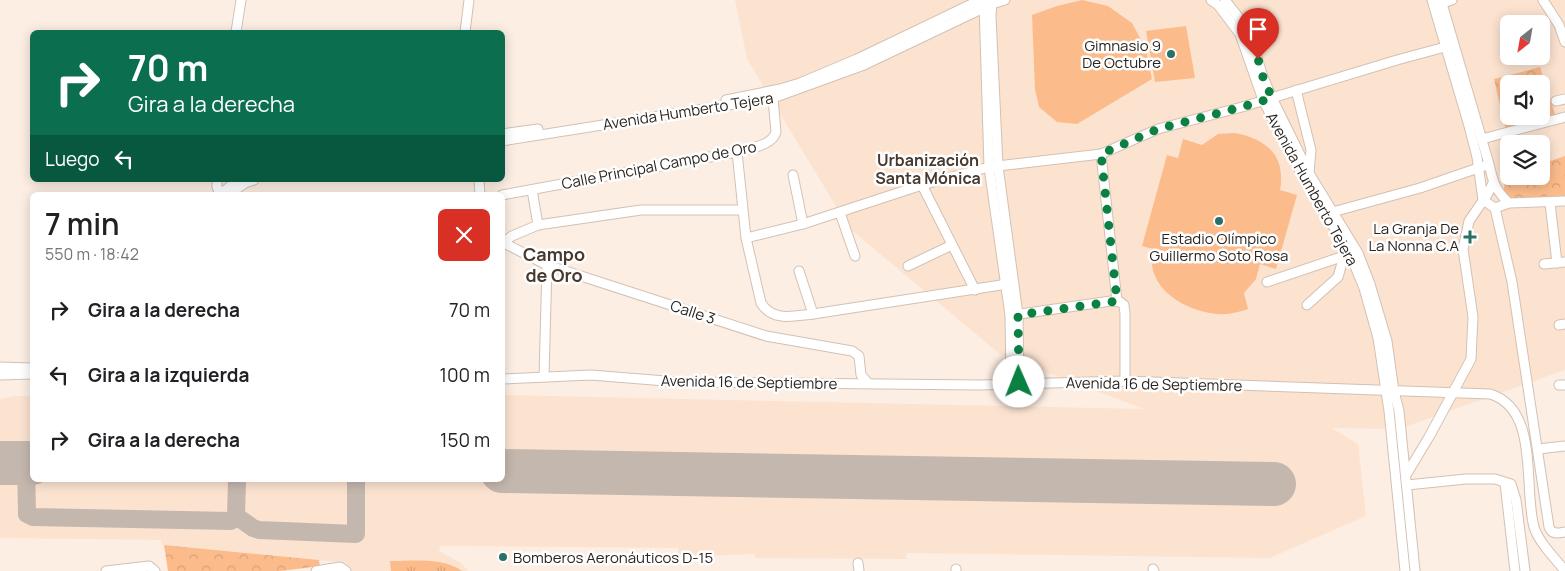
<!DOCTYPE html>
<html lang="es">
<meta charset="utf-8">
<style>
body{margin:0;font-family:Manrope,sans-serif;background:#f6f6f6;color:#202124;height:100vh;display:flex;flex-direction:column;font-size:19px;white-space:nowrap}
*{box-sizing:border-box;margin:0}
p{font-size:16px;color:#757577}
.icon{flex:none;width:28px;height:28px;fill:none;stroke:currentColor;stroke-width:2;stroke-linecap:round;stroke-linejoin:round}
.map{position:relative;flex:1;overflow:hidden}
.panel{position:absolute;left:30px;top:192px;width:475px;height:290px;display:flex;flex-direction:column;background:#fff;border-radius:8px;box-shadow:0 2px 12px #0003}
.panel>*{flex:none}
.hud{position:absolute;left:30px;top:30px;width:475px;height:152px;border-radius:8px;box-shadow:0 2px 12px #0003;background:#0b6e4f;color:#fff;overflow:hidden}
.needle{width:32px;rotate:211deg}
.controls{position:absolute;left:1500px;top:15px;display:grid;gap:10px}
.controls a{display:grid;place-items:center;width:50px;height:50px;border-radius:8px;background:#fff;box-shadow:0 2px 12px #0003;font-size:25px}
.pin{position:absolute;display:grid;place-items:center;width:42px;height:42px;color:#fff;margin:-51px -21px;border-radius:50% 50% 50% 0;rotate:-45deg;box-shadow:0 0 5px #0007}
.pin .icon{rotate:45deg}
.me{position:absolute;width:55px;margin:-28px;rotate:359deg;stroke-linejoin:round;filter:drop-shadow(0 0 4px #0008)}
.turn{display:flex;align-items:center;gap:18px;height:105px;padding:0 15px;font-size:22px}
.turn .icon{width:65px;height:65px;stroke-width:2.5}
.turn b{display:block;font-size:35px;line-height:42px}
.then{display:flex;align-items:center;height:48px;padding:0 15px;background:#0003;gap:10px;font-size:19px}
.round{display:grid;place-items:center;flex:none;width:52px;height:52px;border-radius:8px;background:#f6f6f6}
.summary{display:flex;align-items:center;justify-content:space-between;height:85px;padding:0 15px}
h1{font-size:30px;font-weight:600;line-height:38px}
ul{padding:0;list-style:none}
li{display:flex;align-items:center;gap:15px;height:65px;padding:0 15px}
li div{flex:1}
li b{display:block;font-size:19px}
li em{font-style:normal}
.map>svg:first-child{display:block}
.built{fill:#fce3d0;fill-rule:evenodd}
.grass{fill:url(#grass-tufts)}
.park{fill:url(#park-crowns);fill-rule:evenodd}
.pitch{fill:#fcbb8b}
.lines{fill:none;stroke-linecap:round;stroke-linejoin:round}
.taxiway{stroke:#c4b7ae;stroke-width:18}
.runway{stroke:#c4b7ae;stroke-width:44}
.minor-casing{stroke:#d3c0b3;stroke-width:11}
.minor{stroke:#fff;stroke-width:9}
.route{stroke:#0b8043;stroke-width:9;stroke-dasharray:0 16.2}
.poi-dot{fill:#297068;stroke:#fefefe;stroke-width:2}
.labels{text-anchor:middle;dominant-baseline:central;stroke-width:5;stroke-linejoin:round;paint-order:stroke}
.poi-label{font-size:15px;fill:#2b241f;stroke:#fefefe;text-anchor:end}
.street-label{font-size:15px;fill:#2b241f;stroke:#fefefe}
.neighbourhood-label{font-size:16px;font-weight:bold;fill:#48392e;stroke:#fefefe}
.quarter-label{font-size:18px;font-weight:bold;fill:#48392e;stroke:#fefefe}
</style>
<div class="map">
<svg width="1565" height="571" viewBox="0 0 1565 571">
<defs>
<pattern id="grass-tufts" width="24" height="20" patternUnits="userSpaceOnUse" patternTransform="scale(1.25)"><rect width="24" height="20" fill="#fcbb8b"/><path d="M3 7l-1-3M5 7V3M7 7l1-3M15 17l-1-3M17 17v-4M19 17l1-3" fill="none" stroke="#d8a178"/></pattern>
<pattern id="park-crowns" width="20" height="18" patternUnits="userSpaceOnUse" patternTransform="scale(1.25)"><rect width="20" height="18" fill="#fcbb8b"/><path d="M2 6a3 3 0 1 1 6 0M12 15a3 3 0 1 1 6 0" fill="none" stroke="#d8a178"/></pattern>
</defs>
<rect width="100%" height="100%" fill="#fdeee3"/>
<!-- built -->
<path class="built" d="M735,0h830v370l-166,59 -67,-1 26,16 8,72 -96,42 -363,-5 -1,6 -151,-1v-4l-76,3 -1,-9 -238,-2 -1,5 22,12 7,8h-118l-3,-6 -8,-3 -178,-17v-5l-161,-2v-139l14,-3h18v84h470l1,-85 641,14 -143,-54 -152,-127 -102,-169zM1509,24h32v32h-32zM1509,84h32v32h-32zM1509,144h32v32h-32z"/>
<!-- grass -->
<path class="grass" d="M390,561c23,0 53,-4 72,10h-71z"/>
<!-- park -->
<g class="park">
<path d="M1540,67l16,50 -50,14 -12,-52zM1509,84h32v32h-32z"/>
<path d="M1565,156v47l-63,-2 4,-26 35,1v-12z"/>
<path d="M164,545l155,15 1,6 -39,5h-113z"/>
</g>
<!-- pitch -->
<g class="pitch">
<path d="M1082,0l26,6 24,17 14,26 6,30 -75,45 -20,-2 -18,-15 -4,-18 -3,-74 25,-9z"/>
<path d="M1186,26l9,52 -40,4 -9,-51z"/>
<path d="M1235,133c32,6 51,23 45,57l17,5 -21,74 -16,-5 -4,15 -12,14 4,16c-9,3 -20,6 -30,5 -27,-2 -62,-19 -66,-49 -1,-5 0,-11 1,-16l-11,-3 25,-91 11,3 5,-19 19,6 16,-11z"/>
</g>
<g class="lines">
<!-- taxiway -->
<g class="taxiway">
<path d="M26,463l1,51 6,3 198,4 5,-5 1,-36"/>
<path d="M236,516l17,12 6,2 97,4v-54"/>
</g>
<!-- runway -->
<g class="runway">
<path d="M0,463h32"/>
<path d="M502,471l772,13"/>
</g>
<!-- minor casing -->
<g class="minor-casing">
<g id="minor">
<path d="M992,0l-1,16 7,150 20,149 1,68"/>
<path d="M1211,0l7,5 22,29 23,66 31,61 56,93 14,34 14,50 11,73 16,160"/>
<path d="M1225,0l18,23 9,18 11,36 9,21 37,75 49,80 12,31 17,57 7,50 5,20 16,160"/>
<path d="M1432,0l37,126 8,31 6,43 12,8 14,-5 56,-2"/>
<path d="M1441,0l48,164c4,18 6,26 20,39"/>
<path d="M1543,0l16,25 6,17"/>
<path d="M984,3l5,164 21,148 1,68"/>
<path d="M1442,3l10,-3"/>
<path d="M236,32l5,-32"/>
<path d="M465,32l4,-32"/>
<path d="M1296,90l15,60 -2,23"/>
<path d="M726,100l54,-11 20,-6 57,-24 123,-59"/>
<path d="M1556,101l9,-2"/>
<path d="M502,134l36,-5"/>
<path d="M1482,139l83,-22"/>
<path d="M502,141l271,-43 91,-33 128,-61 13,-4"/>
<path d="M737,152l9,86 15,65c12,19 32,13 52,11l201,-31"/>
<path d="M1101,154l16,147"/>
<path d="M793,175l10,49"/>
<path d="M217,180v7l3,7"/>
<path d="M479,180l1,15"/>
<path d="M922,185l53,105"/>
<path d="M532,190l6,35"/>
<path d="M219,195l19,-15"/>
<path d="M228,195l17,-12 9,-3"/>
<path d="M502,195l235,-43c13,-4 35,-6 39,-20l-3,-34"/>
<path d="M1550,203l7,60"/>
<path d="M1495,208l17,74 37,245c3,8 9,6 16,5"/>
<path d="M840,213l15,43"/>
<path d="M1329,213l91,-25 64,-22"/>
<path d="M746,238l57,-14 119,-39 67,-18 112,-13 57,-25 84,-22 155,-47 48,-13"/>
<path d="M502,242l45,23 219,71 86,15 7,5 2,19 7,8"/>
<path d="M502,243l10,-7 26,-11 103,-15h101"/>
<path d="M1544,264l21,-2"/>
<path d="M908,266l44,-21"/>
<path d="M799,271l14,43"/>
<path d="M1267,282l83,-28"/>
<path d="M1307,305l31,-28 6,-21"/>
<path d="M1013,315l98,-14 9,1 4,3 1,9v67"/>
<path d="M1559,325l6,-1"/>
<path d="M0,367l32,1"/>
<path d="M0,375l32,-1"/>
<path d="M544,377l3,-112"/>
<path d="M502,379l89,-4 87,7 301,3 146,-4 365,13c50,15 33,93 44,133 5,16 21,31 31,44"/>
<path d="M1559,385h6"/>
<path d="M1538,449l27,-3"/>
<path d="M1406,475l23,-38 42,-78 2,-42 -10,-68 6,-28 18,-26 6,-12"/>
<path d="M1505,483l10,88"/>
<path d="M1407,485l59,-6h29l16,5 5,16 9,71"/>
<path d="M858,563l1,8"/>
<path d="M956,569v2"/>
<path d="M1153,569l1,2"/>
<path d="M106,571l43,-5 6,5"/>
<path d="M316,571l24,-4 6,4"/>
</g>
</g>
<!-- minor -->
<use href="#minor" class="minor"/>
</g>
<g class="lines">
<!-- route -->
<path class="route" d="M1019,382l-1,-67 99,-14 -16,-147 57,-25 84,-22 30,-9 -9,-21 -5,-18"/>
</g>
<!-- markers -->
<g class="poi-dot">
<circle cx="1171" cy="54" r="5"/>
<circle cx="1219" cy="221" r="5"/>
<path d="M1467.5 229.5h5v5h5v5h-5v5h-5v-5h-5v-5h5z"/>
<circle cx="503" cy="557" r="5"/>
</g>
<g class="labels">
<!-- poi labels -->
<g class="poi-label">
<text x="1161" y="45">Gimnasio 9<tspan x="1161" dy="17">De Octubre</tspan></text>
<text x="1459" y="228">La Granja De<tspan x="1459" dy="17">La Nonna C.A</tspan></text>
<text x="1219" y="238" text-anchor="middle">Estadio Olímpico<tspan x="1219" dy="17">Guillermo Soto Rosa</tspan></text>
<text x="513" y="557" text-anchor="start">Bomberos Aeronáuticos D-15</text>
</g>
<!-- street labels -->
<g class="street-label">
<text transform="translate(688 111) rotate(-9)">Avenida Humberto Tejera</text>
<text transform="translate(659 165) rotate(-11)">Calle Principal Campo de Oro</text>
<text transform="translate(1312 189) rotate(61)">Avenida Humberto Tejera</text>
<text transform="translate(693 312) rotate(18)">Calle 3</text>
<text transform="translate(749 382) rotate(1)">Avenida 16 de Septiembre</text>
<text transform="translate(1154 384) rotate(1)">Avenida 16 de Septiembre</text>
</g>
<!-- neighbourhood labels -->
<g class="neighbourhood-label">
<text x="928" y="160">Urbanización<tspan x="928" dy="18">Santa Mónica</tspan></text>
</g>
<!-- quarter labels -->
<g class="quarter-label">
<text x="554" y="254">Campo<tspan x="554" dy="21">de Oro</tspan></text>
</g>
</g>
</svg>
<div class="controls">
<a><svg class="needle" viewBox="-14 -14 28 28"><path d="M0-13l5 13h-10z" fill="#e53935"/><path d="M0 13l5-13h-10z" fill="#757577"/></svg></a>
<a><svg class="icon" aria-label="sound" viewBox="0 0 24 24"><path d="M4 9h4l5-4v14l-5-4H4zM17 9q2 3 0 6"/></svg></a>
<a><svg class="icon" aria-label="layers" viewBox="0 0 24 24"><path d="M12 4l9 5-9 5-9-5zM3 14l9 5 9-5"/></svg></a>
</div>
<div class="pin" style="left:1258px;top:59px;background:#d93025"><svg class="icon" aria-label="arrive" viewBox="0 0 24 24"><path d="M6 21V4h12l-3 4 3 4H6"/></svg></div>
<svg class="me" style="left:1019px;top:382px" viewBox="-20 -20 40 40"><circle r="19" fill="#fff"/><path d="M0-13L10 11 0 6-10 11z" fill="#0b8043"/></svg>
<div class="hud">
<div class="turn"><svg class="icon" aria-label="right" viewBox="0 0 24 24"><path d="M7 20v-9h11M14 6l5 5-5 5"/></svg><div><b>70 m</b>Gira a la derecha</div></div>
<div class="then">Luego<svg class="icon" aria-label="left" viewBox="0 0 24 24"><path d="M17 20v-9H6M10 6l-5 5 5 5"/></svg></div>
</div>
<section class="panel">
<div class="summary"><div><h1>7 min</h1><p>550 m · 18:42</p></div><a class="round" style="background:#d93025;color:#fff"><svg class="icon" aria-label="close" viewBox="0 0 24 24"><path d="M6 6l12 12M18 6L6 18"/></svg></a></div>
<ul>
<li><svg class="icon" aria-label="right" viewBox="0 0 24 24"><path d="M7 20v-9h11M14 6l5 5-5 5"/></svg><div><b>Gira a la derecha</b></div><em>70 m</em></li>
<li><svg class="icon" aria-label="left" viewBox="0 0 24 24"><path d="M17 20v-9H6M10 6l-5 5 5 5"/></svg><div><b>Gira a la izquierda</b></div><em>100 m</em></li>
<li><svg class="icon" aria-label="right" viewBox="0 0 24 24"><path d="M7 20v-9h11M14 6l5 5-5 5"/></svg><div><b>Gira a la derecha</b></div><em>150 m</em></li>
</ul>
</section>
</div>
